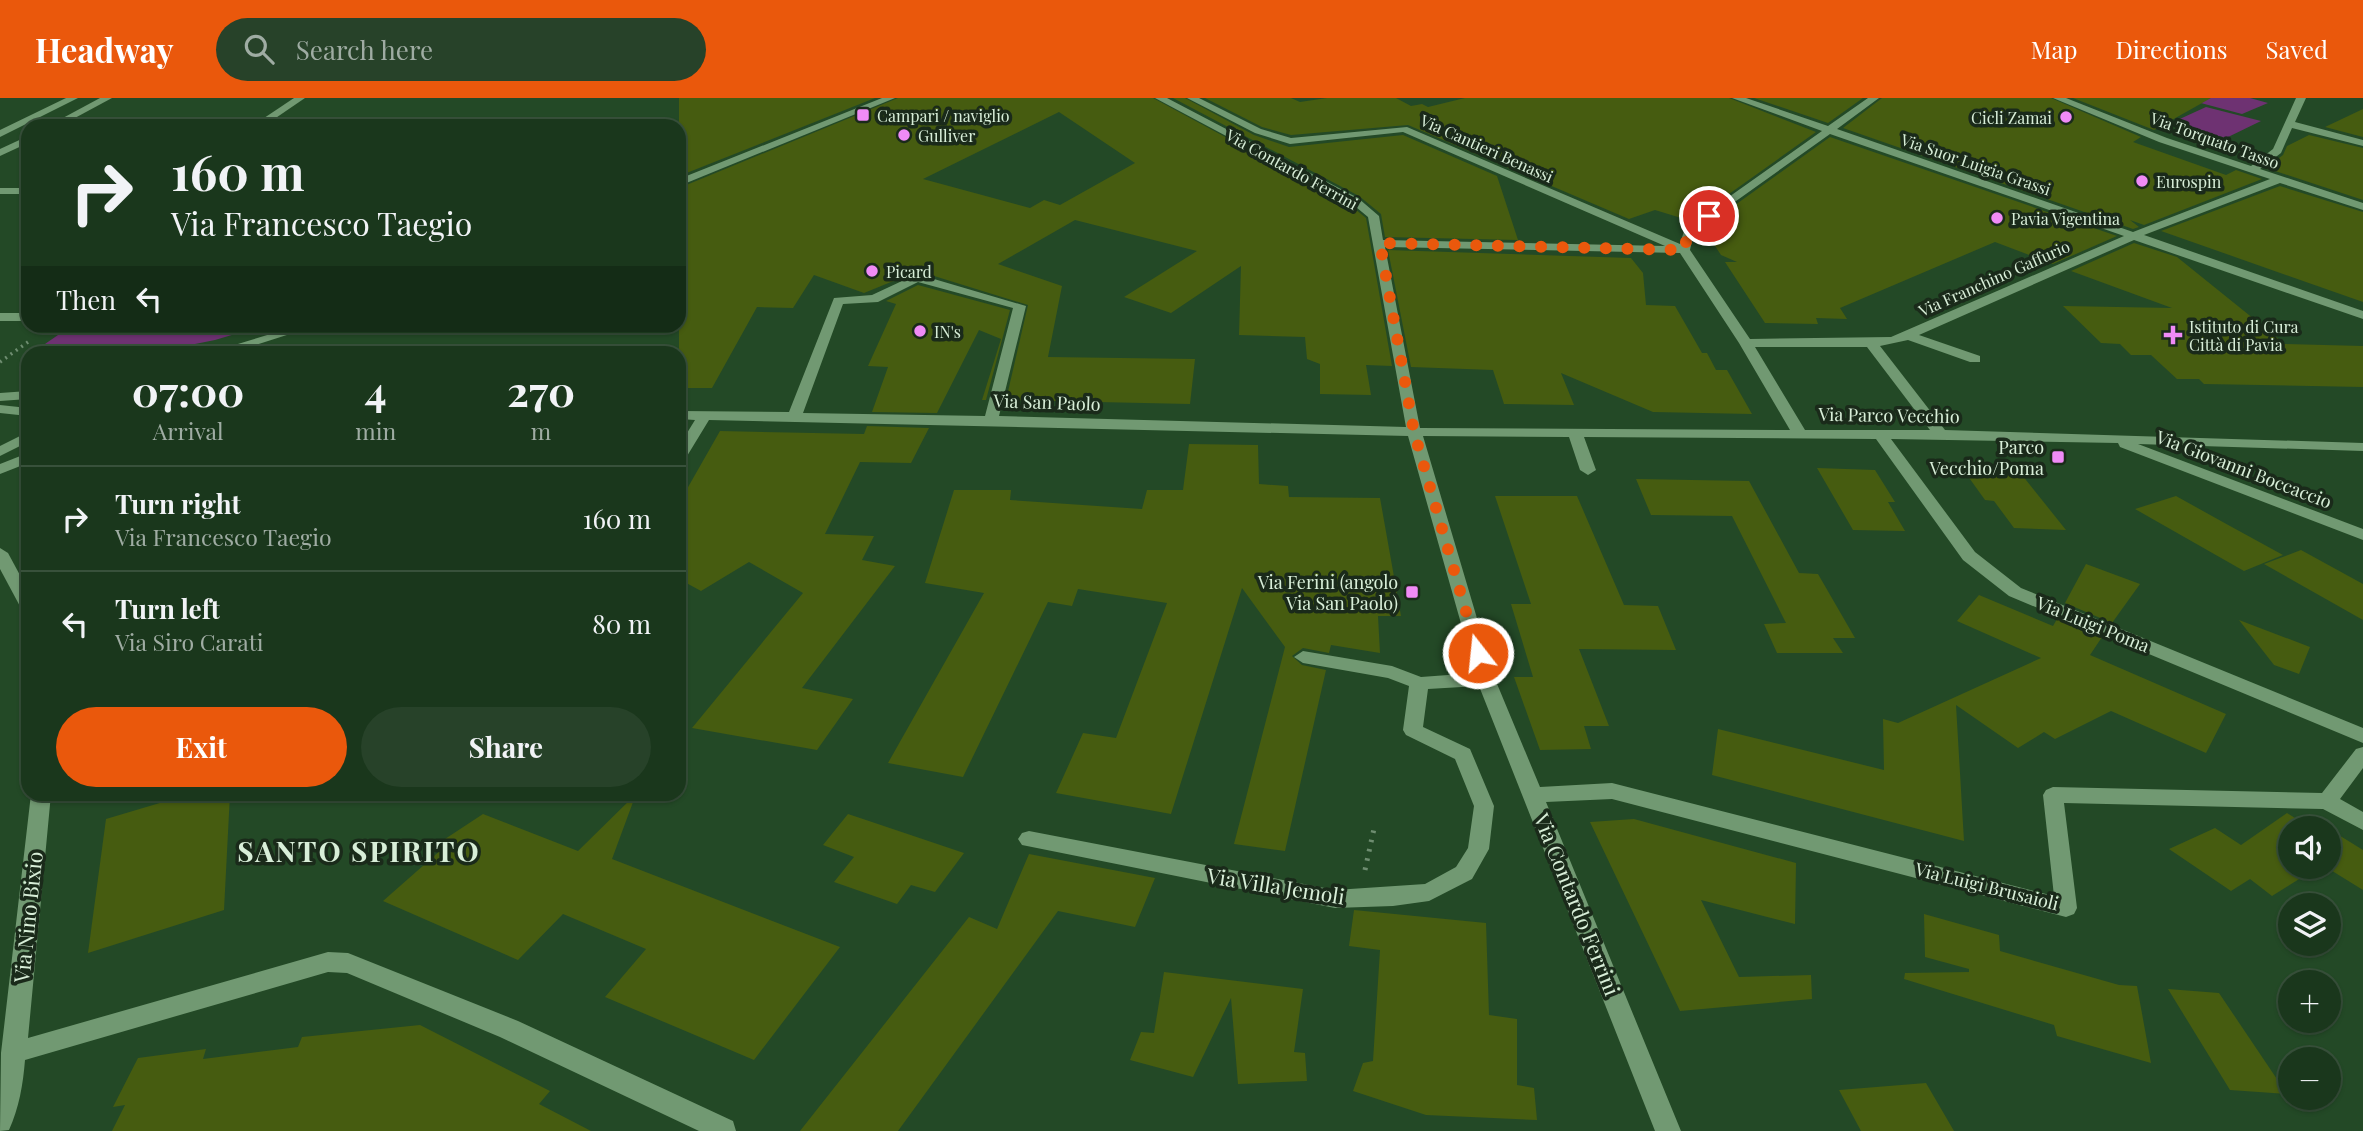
<!DOCTYPE html>
<meta charset="utf-8">
<style>
body{margin:0;font-family:"Playfair Display",serif;background:#274229;color:#f1f3f6;height:100vh;display:flex;flex-direction:column;font-size:26px;white-space:nowrap}
*{box-sizing:border-box;margin:0}
p{font-size:23px;color:#9faca3}
.icon{flex:none;width:38px;height:38px;fill:none;stroke:currentColor;stroke-width:2;stroke-linecap:round;stroke-linejoin:round}
.map{position:relative;flex:1;overflow:hidden}
.drawer{position:absolute;left:21px;top:248px;width:665px;height:455px;display:flex;flex-direction:column;background:#1a371c;border-radius:21px;box-shadow:0 2px 5px #0004,0 0 0 2px #38513b}
.drawer>*{flex:none}
.top-card{position:absolute;left:21px;top:21px;width:665px;height:214px;border-radius:21px;box-shadow:0 2px 5px #0004,0 0 0 2px #38513b;background:#1a371c;color:#f1f3f6;overflow:hidden}
.tools{position:absolute;left:2278px;top:718px;display:grid;gap:14px}
.tools a{display:grid;place-items:center;width:63px;height:63px;border-radius:50%;background:#1a371c;box-shadow:0 2px 5px #0004,0 0 0 2px #38513b;font-size:35px}
.pin{position:absolute;display:grid;place-items:center;width:60px;height:60px;color:#fff;margin:-30px;border:4px solid #fff;border-radius:50%;box-shadow:0 2px 7px #0007}
.me{position:absolute;width:77px;margin:-38px;rotate:344deg;stroke-linejoin:round;filter:drop-shadow(0 0 5px #0008)}
.turn{display:flex;align-items:center;gap:24px;height:147px;padding:0 35px;font-size:32px}
.turn .icon{width:91px;height:91px;stroke-width:2.5}
.turn b{display:block;font-size:49px;line-height:60px}
.then{display:flex;align-items:center;height:66px;padding:0 35px;background:#0003;gap:14px;font-size:26px}
.eta{display:flex;justify-content:space-evenly;align-items:center;height:119px;text-align:center}
.eta b{font-size:42px;font-weight:700;line-height:49px}
.button{display:flex;gap:14px;margin-top:auto;padding:14px 35px}
.button a{flex:1;height:80px;border-radius:42px;background:#ea580c;color:#fff;font-size:28px;font-weight:700;line-height:80px;text-align:center}
.button a+a{background:#274229;color:#f1f3f6}
ul{padding:0;list-style:none}
li{display:flex;align-items:center;gap:21px;height:105px;padding:0 35px;border-top:2px solid #38513b}
li div{flex:1}
li b{display:block;font-size:26px}
li em{font-style:normal}
header{display:flex;align-items:center;gap:42px;box-sizing:border-box;height:98px;padding:0 35px;background:#ea580c;color:#fff}
header strong{font-size:33px}
nav{display:flex;gap:38px;margin-inline-start:auto;font-size:24px}
.search{width:490px;height:63px;background:#274229;display:flex;align-items:center;gap:18px;box-sizing:border-box;padding:0 24px;border-radius:38px;color:#9faca3;font-size:26px}
.map>svg:first-child{display:block}
.green{fill:#6e3272}
.building{fill:#465c10;fill-rule:evenodd}
.lines{fill:none;stroke-linecap:round;stroke-linejoin:round}
.path-far1{stroke:#6e8d70;stroke-width:3.5;stroke-dasharray:2 4.5;stroke-linecap:butt}
.path{stroke:#6e8d70;stroke-width:5;stroke-dasharray:2.5 7;stroke-linecap:butt}
.minor{fill:#719972;fill-rule:evenodd}
.route{stroke:#ea580c;stroke-width:12;stroke-dasharray:0 21.6}
.poi-dot{fill:#f08bf6;stroke:#1a2a1a;stroke-width:2.5}
.labels{text-anchor:middle;dominant-baseline:central;stroke-width:7;stroke-linejoin:round;paint-order:stroke}
.far-poi-label{font-size:16px;fill:#d8eed8;stroke:#1a2a1a;text-anchor:start}
.far-street-label{font-size:16px;fill:#d8eed8;stroke:#1a2a1a}
.street-label{font-size:18px;fill:#d8eed8;stroke:#1a2a1a}
.poi-label{font-size:18px;fill:#d8eed8;stroke:#1a2a1a;text-anchor:end}
.near-street-label{font-size:21px;fill:#d8eed8;stroke:#1a2a1a}
.near-district-label{font-size:28px;font-weight:bold;letter-spacing:2px;fill:#d8eed8;stroke:#1a2a1a}
</style>
<header>
<strong>Headway</strong>
<div class="search"><svg class="icon" aria-label="search" viewBox="0 0 24 24"><circle cx="10" cy="10" r="6"/><path d="M15 15l6 6"/></svg>Search here</div>
<nav><a>Map</a><a>Directions</a><a>Saved</a></nav>
</header>
<div class="map">
<svg width="2363" height="1033" viewBox="0 0 2363 1033">
<rect width="100%" height="100%" fill="#234926"/>
<!-- green -->
<g class="green">
<path d="M2182,0h68l18,5 -26,11z"/>
<path d="M2206,9l55,14 -35,17 -55,-15z"/>
<path d="M71,228h191l-47,14 -65,13h-118z"/>
</g>
<!-- building -->
<g class="building">
<path d="M679,0h196l-196,78z"/>
<path d="M898,0h255l196,106 17,14 26,148 -26,-1 5,30 -51,-1v-30l-13,-5 -2,-22 -66,-2 2,-69 -70,47 -47,-16 73,-46 -122,-31 -77,44 64,22 -14,71 147,2 -5,45 -184,-4 22,-95 -110,-34 -54,22 -50,-18 -21,33 -36,-1 -45,81h-33v-200zM1059,14l76,51 -75,42 -16,-5 -14,8 -107,-29z"/>
<path d="M1173,0h12l69,37 35,12 114,-12 94,41 21,64 -133,-3 -4,-23 -22,-18z"/>
<path d="M1205,0h86l9,4 27,-4h69l15,8 11,-2 6,3 37,-9h264l87,34 -125,89 -36,-11 -26,9 -221,-94 -117,10 -29,-8z"/>
<path d="M1754,0h109l-35,25z"/>
<path d="M1882,0h169l90,39 -8,5 93,33 10,-5 26,9 -118,46 -14,-5 9,7 -6,2 -290,-101z"/>
<path d="M2073,0h138l-57,32z"/>
<path d="M2363,11v28l-38,-10z"/>
<path d="M2309,37l54,13v52l-97,-32 17,-13 4,-9z"/>
<path d="M1830,39l287,99 -64,28 -58,-22 -155,66 7,11 -31,-1 2,6 -53,-1 -40,-61h12l-16,-7 -18,-27z"/>
<path d="M2280,88l83,26v90l-202,-71z"/>
<path d="M2134,145l43,14 108,87 78,2v41l-159,-3 -5,-5h-22l-26,-24h-20l-11,-11 -19,-1 -38,-37 109,2 -101,-37z"/>
<path d="M1388,152l243,8 12,15 3,32 29,1 27,47h5l9,17h11l25,44 -99,-2 -92,-39 13,32 -70,-1 -11,-34 -82,-3z"/>
<path d="M918,187l92,25 -24,90h-4l19,-61 -22,-9 -42,83 -65,-1 16,-45 -20,-1 28,-62 -10,-3z"/>
<path d="M867,328l62,2 -18,35 -51,-1 -35,72 49,2 -12,24 33,6 -93,122 51,11 -36,51 -125,-22 111,-135 -54,-31 -48,29 -22,-12v-76l41,-72 144,3z"/>
<path d="M1189,346l69,1 1,39 29,2 1,11 91,1 21,118h-23l2,37 -49,-8 -2,8 -26,-5 -11,8 10,9 24,5 -41,181 -51,-7 51,-197 -43,-59 -71,226 -115,-21 27,-60 33,5 51,-135 -89,-14 -6,17 -24,-4 -85,175 -75,-14 96,-170 -59,-10 29,-93h57l-1,10 132,9 5,-19h36z"/>
<path d="M1817,370l58,2 20,32h-7l17,29 -52,-1z"/>
<path d="M1962,370l56,2 48,60 -52,-2 -20,-27 -9,-1z"/>
<path d="M1636,381l113,2 50,92 19,1 37,64h-22l10,15h-66l-13,-29 22,-1 -54,-107 -81,-1z"/>
<path d="M1495,398h82l47,109 34,1 18,44 -97,-1 30,77h-25l7,23 -51,1 -26,-73h19l-22,-73h20z"/>
<path d="M2176,398l54,30 53,29 -39,16 -109,-62z"/>
<path d="M2301,452l62,34v36l-99,-56z"/>
<path d="M2086,466l54,20 -28,39 -47,-20z"/>
<path d="M1979,497l74,31 4,-7 45,18 -12,18 136,59 -20,39 -95,-42 -56,28 -11,-7 -26,16 -62,-43 8,136 -252,-66 6,-46 166,41 -1,-51 15,4 143,-65 -84,-37z"/>
<path d="M2239,522l71,27 -11,27 -25,-9z"/>
<path d="M190,696h40l-6,116 -136,43 18,-134z"/>
<path d="M636,696l-24,65 228,88 -86,113 -149,-63 41,-48 -83,-35 -45,46 -135,-59 67,-59 -5,-3 38,-25 95,37z"/>
<path d="M2287,715l24,15h-20v38h29l-48,30 -22,-17 -19,12 -62,-42 46,-21 26,17z"/>
<path d="M848,716l21,7 95,32 -29,39 -24,-7 -14,19 -63,-22 20,-25 -31,-12z"/>
<path d="M1634,721l162,44 -1,61 -94,-24 38,77 72,-2 1,24 -132,12 -90,-189z"/>
<path d="M2329,731l34,21v40l-34,-21z"/>
<path d="M1029,756l126,24 -20,49 -77,-16 -160,220h-98l169,-214 28,12z"/>
<path d="M1354,812l132,13 3,92 28,4v66l17,3 3,32 -111,-5 -73,-24 10,-28 10,-2 7,-111 -31,-4z"/>
<path d="M1924,816l75,21 1,16 119,34 18,1 14,77 -94,-27 -3,-11 -150,-46 1,-6 64,-1v-3l-44,-12z"/>
<path d="M1164,874l139,17 -9,63 11,1 2,28 -69,3 -7,-86 -38,79 -63,-17 11,-28 13,1z"/>
<path d="M2168,891l51,4 68,101 -57,-4z"/>
<path d="M420,927l130,66 -11,13 52,27h-479l13,-26 -12,2 25,-49 68,-9 -3,10 95,-12 4,-10z"/>
<path d="M1926,985l28,48h-93l-22,-41z"/>
</g>
<g class="lines">
<!-- path-far1 -->
<path class="path-far1" d="M0,264l28,-20"/>
<!-- path -->
<path class="path" d="M1365,772l10,-46"/>
<!-- minor -->
<g class="minor">
<path d="M66,0h12l-78,39v-7z"/>
<path d="M100,0h12l-52,28h-12z"/>
<path d="M294,0h11l-41,28h-12z"/>
<path d="M882,0h13l-216,88v-7z"/>
<path d="M1155,0h12l191,100 21,18 4,24 282,6 -262,-114 -113,12 -35,-11 -68,-35h12l62,31 30,9 116,-11 273,117 5,-16 137,-97 -90,-33h14l82,28 40,-28h11l-42,31 296,103 137,-53 -111,-37 -106,-44h13l101,40 84,28 22,-17 23,-51h10l-11,24 68,18v6l-71,-18 -11,25 -21,16 103,34v7l-83,-27 -136,52 219,76v8l-229,-79 -215,95 61,21v6h-10l-62,-22 -28,6 65,84 418,13v8l-225,-7 225,85v11l-243,-93 -2,-4 -227,-4 84,113 46,36 342,140v15l-354,-147 -46,-36 -87,-121 -292,-2 12,33 -8,5 -8,-5 -11,-33 -146,-1 72,243 45,108 72,-4 442,113 -11,-101 3,-5 7,-3 269,6 34,-44 7,-2v21l-23,31 23,13v18l-40,-21 -259,-6 13,105 -3,6 -8,3 -454,-118 -66,3 135,329h-26l-176,-445 -51,3 -5,38 47,22 24,57 -5,43 -17,30 -43,22 -36,5 -58,2 -313,-63 -4,-6 4,-6 7,-2 306,59 90,-6 31,-17 12,-19 6,-42 -19,-47 -49,-24 -3,-5 6,-44 -21,-8 -85,-15 -9,-6 9,-6 89,15 29,11 54,-4 -67,-237 -699,-16 -25,41 -5,2v-17l16,-26 -16,-1v-8l110,1 45,-114 38,-3 45,-21 109,32 -27,110 407,11 -38,-210 -18,-15zM1830,36l294,102 -233,101 -141,2 -60,-89 4,-19zM1385,149l295,6 59,90 51,87 -370,-2zM918,184l95,26 -28,108 -182,-3 40,-109 35,-2zM1755,249h112l63,83h-125z"/>
<path d="M28,38v7l-28,13v-7z"/>
<rect x="0" y="90" width="28" height="6"/>
<rect x="0" y="215" width="28" height="8"/>
<path d="M297,228h18l-88,28h-22z"/>
<path d="M28,293v8l-28,2v-8z"/>
<path d="M0,307l28,3v8l-28,-3z"/>
<path d="M28,334v10l-28,14v-10z"/>
<path d="M28,355v10l-28,11v-10z"/>
<path d="M0,450l8,5 20,37v22l-6,-2 -22,-41z"/>
<path d="M31,696h20l-23,244 300,-86 20,1 170,68 215,100 3,10h-37l-199,-94 -153,-64 -19,-1 -303,88c-2,25 -6,48 -16,70l-9,1 1,-78z"/>
</g>
</g>
<g class="lines">
<!-- route -->
<path class="route" d="M1478,555l-64,-221 -34,-189 304,7 5,-20 20,-14"/>
</g>
<!-- markers -->
<g class="poi-dot">
<rect x="856" y="10" width="14" height="14" rx="3.5"/>
<circle cx="2066" cy="19" r="7"/>
<circle cx="904" cy="37" r="7"/>
<circle cx="2142" cy="83" r="7"/>
<circle cx="1997" cy="120" r="7"/>
<circle cx="872" cy="173" r="7"/>
<circle cx="920" cy="233" r="7"/>
<path d="M2169.5 226.5h7v7h7v7h-7v7h-7v-7h-7v-7h7z"/>
<rect x="2051" y="352" width="14" height="14" rx="3.5"/>
<rect x="1405" y="487" width="14" height="14" rx="3.5"/>
</g>
<g class="labels">
<!-- far-poi labels -->
<g class="far-poi-label">
<text x="877" y="17">Campari / naviglio</text>
<text x="2052" y="19" text-anchor="end">Cicli Zamai</text>
<text x="918" y="37">Gulliver</text>
<text x="2156" y="83">Eurospin</text>
<text x="2011" y="120">Pavia Vigentina</text>
<text x="886" y="173">Picard</text>
<text x="2189" y="228">Istituto di Cura<tspan x="2189" dy="18">Città di Pavia</tspan></text>
<text x="934" y="233">IN's</text>
</g>
<!-- far-street labels -->
<g class="far-street-label">
<text transform="translate(2215 42) rotate(20)">Via Torquato Tasso</text>
<text transform="translate(1487 50) rotate(24)">Via Cantieri Benassi</text>
<text transform="translate(1976 66) rotate(19)">Via Suor Luigia Grassi</text>
<text transform="translate(1292 71) rotate(29)">Via Contardo Ferrini</text>
<text transform="translate(1994 180) rotate(-24)">Via Franchino Gaffurio</text>
</g>
<!-- street labels -->
<g class="street-label">
<text transform="translate(1047 304) rotate(2)">Via San Paolo</text>
<text transform="translate(1889 317) rotate(1)">Via Parco Vecchio</text>
<text transform="translate(2244 371) rotate(21)">Via Giovanni Boccaccio</text>
<text transform="translate(2093 526) rotate(22)">Via Luigi Poma</text>
<text transform="translate(1987 788) rotate(14)">Via Luigi Brusaioli</text>
</g>
<!-- poi labels -->
<g class="poi-label">
<text x="2044" y="349">Parco<tspan x="2044" dy="21">Vecchio/Poma</tspan></text>
<text x="1398" y="484">Via Ferini (angolo<tspan x="1398" dy="21">Via San Paolo)</tspan></text>
</g>
<!-- near-street labels -->
<g class="near-street-label">
<text transform="translate(1276 787) rotate(9)">Via Villa Jemoli</text>
<text transform="translate(1578 806) rotate(68)">Via Contardo Ferrini</text>
<text transform="translate(27 819) rotate(-84)">Via Nino Bixio</text>
</g>
<!-- near-district labels -->
<g class="near-district-label">
<text x="359" y="752">SANTO SPIRITO</text>
</g>
</g>
</svg>
<div class="tools">
<a><svg class="icon" aria-label="sound" viewBox="0 0 24 24"><path d="M4 9h4l5-4v14l-5-4H4zM17 9q2 3 0 6"/></svg></a>
<a><svg class="icon" aria-label="layers" viewBox="0 0 24 24"><path d="M12 4l9 5-9 5-9-5zM3 14l9 5 9-5"/></svg></a>
<a>+</a>
<a>−</a>
</div>
<div class="pin" style="left:1709px;top:118px;background:#d93025"><svg class="icon" aria-label="arrive" viewBox="0 0 24 24"><path d="M6 21V4h12l-3 4 3 4H6"/></svg></div>
<svg class="me" style="left:1478px;top:555px" viewBox="-20 -20 40 40"><circle r="17" fill="#ea580c" stroke="#fff" stroke-width="3"/><path d="M0-11L8 9 0 5-8 9z" fill="#fff"/></svg>
<div class="top-card">
<div class="turn"><svg class="icon" aria-label="right" viewBox="0 0 24 24"><path d="M7 20v-9h11M14 6l5 5-5 5"/></svg><div><b>160 m</b>Via Francesco Taegio</div></div>
<div class="then">Then<svg class="icon" aria-label="left" viewBox="0 0 24 24"><path d="M17 20v-9H6M10 6l-5 5 5 5"/></svg></div>
</div>
<section class="drawer">
<div class="eta">
<div><b>07:00</b><p>Arrival</p></div>
<div><b>4</b><p>min</p></div>
<div><b>270</b><p>m</p></div>
</div>
<ul>
<li><svg class="icon" aria-label="right" viewBox="0 0 24 24"><path d="M7 20v-9h11M14 6l5 5-5 5"/></svg><div><b>Turn right</b><p>Via Francesco Taegio</p></div><em>160 m</em></li>
<li><svg class="icon" aria-label="left" viewBox="0 0 24 24"><path d="M17 20v-9H6M10 6l-5 5 5 5"/></svg><div><b>Turn left</b><p>Via Siro Carati</p></div><em>80 m</em></li>
</ul>
<div class="button"><a>Exit</a><a>Share</a></div>
</section>
</div>
